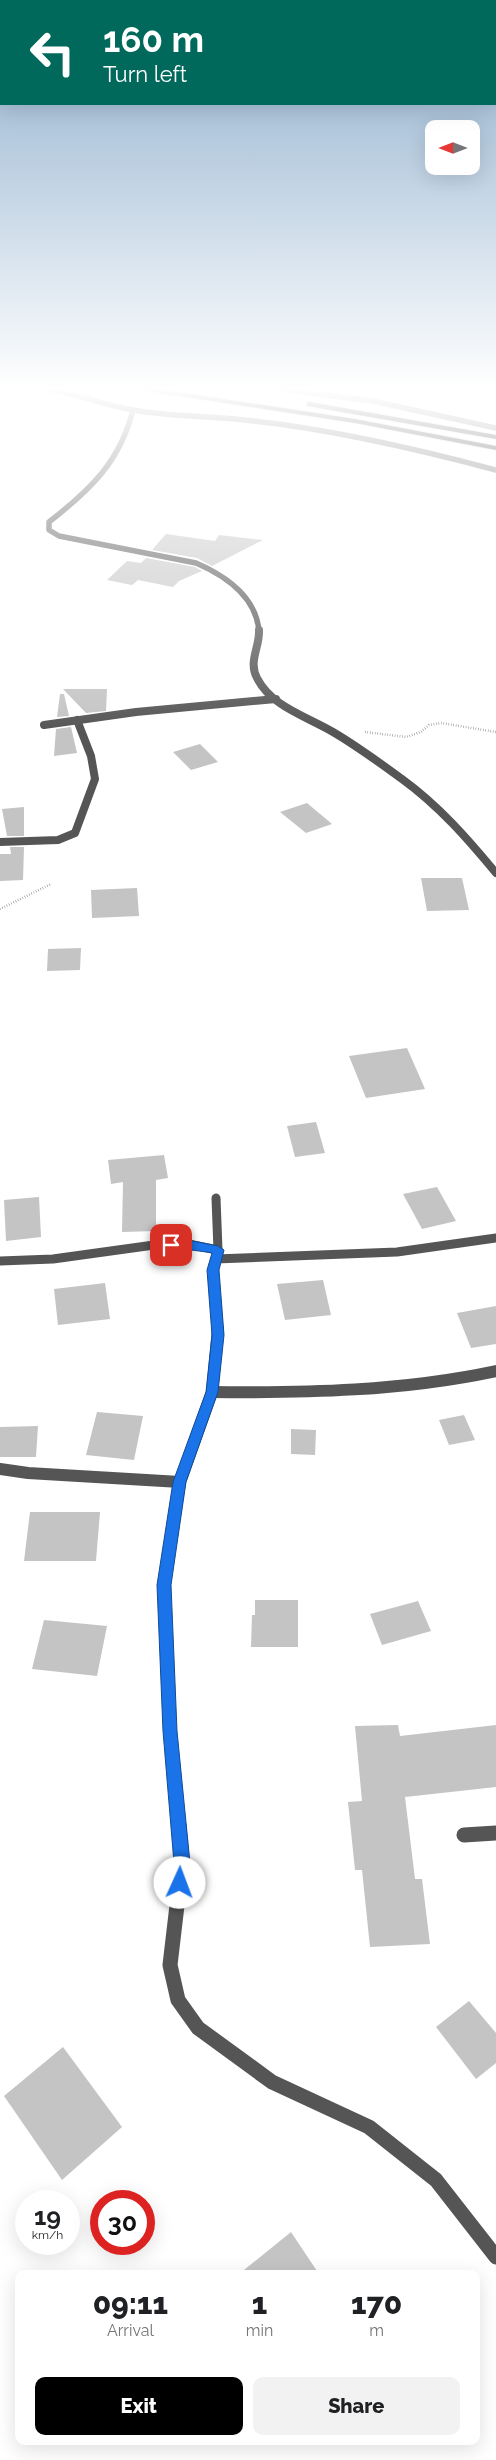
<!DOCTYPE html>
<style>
body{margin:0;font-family:Raleway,sans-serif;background:#f2f2f2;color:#202124;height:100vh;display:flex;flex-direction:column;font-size:19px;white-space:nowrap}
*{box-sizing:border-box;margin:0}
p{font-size:16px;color:#757577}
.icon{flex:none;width:28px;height:28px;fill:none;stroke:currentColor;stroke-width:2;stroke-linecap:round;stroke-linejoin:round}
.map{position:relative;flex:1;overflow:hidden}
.side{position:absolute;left:15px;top:2270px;width:465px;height:175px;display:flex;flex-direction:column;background:#fff;border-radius:10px;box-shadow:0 5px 20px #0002}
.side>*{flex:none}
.hud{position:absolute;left:0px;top:0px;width:496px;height:105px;box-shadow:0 5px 20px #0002;background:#00695c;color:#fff;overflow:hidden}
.needle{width:32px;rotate:270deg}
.buttons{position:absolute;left:425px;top:120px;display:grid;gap:10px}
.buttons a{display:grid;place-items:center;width:55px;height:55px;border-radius:10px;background:#fff;box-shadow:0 5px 20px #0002;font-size:25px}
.speed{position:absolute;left:15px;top:2190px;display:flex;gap:10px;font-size:25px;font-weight:700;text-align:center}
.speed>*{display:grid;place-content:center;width:65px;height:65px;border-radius:50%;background:#fff;box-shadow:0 5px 20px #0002;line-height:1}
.speed small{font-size:12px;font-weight:400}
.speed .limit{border:8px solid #d22;background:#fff;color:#111}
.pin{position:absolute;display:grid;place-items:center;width:42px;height:42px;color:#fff;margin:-21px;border-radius:10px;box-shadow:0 2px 8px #0006}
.me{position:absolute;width:55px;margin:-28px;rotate:2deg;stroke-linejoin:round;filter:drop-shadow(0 0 4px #0008)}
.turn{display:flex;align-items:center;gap:18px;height:105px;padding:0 20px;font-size:22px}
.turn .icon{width:65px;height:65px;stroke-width:2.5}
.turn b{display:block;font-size:35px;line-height:42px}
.eta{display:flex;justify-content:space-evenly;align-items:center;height:85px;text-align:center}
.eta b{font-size:30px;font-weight:800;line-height:35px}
.primary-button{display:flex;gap:10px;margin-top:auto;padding:10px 20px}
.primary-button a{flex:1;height:58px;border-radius:10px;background:#000;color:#fff;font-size:20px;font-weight:800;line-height:58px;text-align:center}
.primary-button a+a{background:#f2f2f2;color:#202124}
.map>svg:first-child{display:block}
.building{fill:#c4c4c4}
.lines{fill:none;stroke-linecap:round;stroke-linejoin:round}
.trunk-casing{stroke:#dbdbdb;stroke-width:2}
.path{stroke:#777;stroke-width:2.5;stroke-dasharray:0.5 2;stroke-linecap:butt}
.service-far3{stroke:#555;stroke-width:8}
.service-far2{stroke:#555;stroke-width:9}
.service-far1{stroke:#555;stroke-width:12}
.service{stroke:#555;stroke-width:15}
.minor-far4{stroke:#555;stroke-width:5.5}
.minor-far3{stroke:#555;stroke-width:8}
.minor-far2{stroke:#555;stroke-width:9}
.minor-far1{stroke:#555;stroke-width:12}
.minor{stroke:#555;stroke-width:15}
.trunk{fill:#000;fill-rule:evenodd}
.route{fill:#1a73e8;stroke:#114b97}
</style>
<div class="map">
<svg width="496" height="2460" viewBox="0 0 496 2460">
<rect width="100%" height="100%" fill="#fff"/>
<!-- building -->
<g class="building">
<path d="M166,534l49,7 4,-6 44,5 -51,26 -15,-8 -45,-8z"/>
<path d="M146,558l49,9 7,4 -23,10 -6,6 -35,-7 -6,5 -25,-5 20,-19 14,2z"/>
<path d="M63,689h44l-1,22 -20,2z"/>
<path d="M60,694h4l5,22 -12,1z"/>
<path d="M71,727l6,26 -23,3 2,-27z"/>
<path d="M200,744l18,18 -27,8 -18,-18z"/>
<path d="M307,803l25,21 -26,9 -26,-21z"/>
<path d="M24,807v29h-17l-5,-27z"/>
<path d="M10,847h14l-1,33 -23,1v-27h11z"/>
<path d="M421,878h41l7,32 -42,1z"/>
<path d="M137,888l2,28 -47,2 -1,-28z"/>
<path d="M81,948l-1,22 -33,1 1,-22z"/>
<path d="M407,1048l18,41 -59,9 -17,-42z"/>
<path d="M316,1122l9,31 -30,4 -8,-31z"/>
<path d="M164,1155l4,23 -12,2v51l-34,1 1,-50 -12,2 -3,-24z"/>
<path d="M437,1187l19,34 -34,8 -19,-35z"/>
<path d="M39,1197l2,40 -35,4 -2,-41z"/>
<path d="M323,1280l8,35 -46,5 -8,-36z"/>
<path d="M105,1283l5,36 -52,6 -4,-36z"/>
<path d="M496,1306v38l-25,4 -14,-35z"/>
<path d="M97,1412l46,4 -9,44 -48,-5z"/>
<path d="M464,1415l11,25 -26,5 -10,-25z"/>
<path d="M38,1426l-2,31h-36v-30z"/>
<path d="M291,1429l25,1 -1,25 -24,-1z"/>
<path d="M30,1512h70l-4,49h-72z"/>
<path d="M255,1600h43v47h-47l1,-32h3z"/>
<path d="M418,1601l13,30 -49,14 -12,-31z"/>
<path d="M44,1620l63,6 -10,50 -65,-7z"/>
<path d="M398,1725l2,11 96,-11v62l-91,10 10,82h7l8,65 -60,3 -8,-77h-7l-7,-68 14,-1 -7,-75z"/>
<path d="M469,2001l27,32v30l-20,16 -40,-52z"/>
<path d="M63,2047l59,80 -60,53 -58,-84z"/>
<path d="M291,2232l28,42h-80z"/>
</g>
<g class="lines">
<!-- trunk casing -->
<g class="trunk-casing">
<g id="trunk">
<path d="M143,389h15l197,30 141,27v4l-141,-27 -209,-32z"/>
<path d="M310,402l186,33v4l-189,-33v-4z"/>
</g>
</g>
<!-- path -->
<g class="path">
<path d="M365,732l41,5 15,-5 8,-7 12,-2 55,9"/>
<path d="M0,909l51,-25"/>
</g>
<!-- service-far3 -->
<path class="service-far3" d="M0,842l58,-2 17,-7 20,-54 -4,-23 -14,-36"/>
<!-- service-far2 -->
<path class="service-far2" d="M0,1261l53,-2 101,-14 34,-1 30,6"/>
<!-- service-far1 -->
<g class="service-far1">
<path d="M212,1392c96,1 190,-1 284,-21"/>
<path d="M0,1469l28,4 152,9"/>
</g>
<!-- service -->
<path class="service" d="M464,1835l32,-2"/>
<!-- minor-far4 -->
<g class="minor-far4">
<path d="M45,389c30,4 59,16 88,21 40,7 81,6 121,11 82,9 163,28 242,49"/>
<path d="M281,389l92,12 123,27"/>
<path d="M133,410c-13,52 -43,80 -84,112v8l10,6 137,27c30,13 60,33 63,68"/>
</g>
<!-- minor-far3 -->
<g class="minor-far3">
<path d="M259,630c1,17 -11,31 -2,48 15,29 49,38 76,54 24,14 47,31 69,47 37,27 65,59 94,94"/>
<path d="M44,725l92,-13 140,-13"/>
</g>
<!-- minor-far2 -->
<g class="minor-far2">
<path d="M216,1198l2,52 -5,20v16l4,18 1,26"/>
<path d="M215,1259l182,-7 99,-14"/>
</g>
<!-- minor-far1 -->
<path class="minor-far1" d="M179,1827l-9,-96 -6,-146 16,-103 32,-90 6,-63"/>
<!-- minor -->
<path class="minor" d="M179,1826l3,37 -12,102 8,35 20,28 74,54 97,45 67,53 60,77"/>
<!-- trunk -->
<use href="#trunk" class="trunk"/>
</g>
<!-- sky -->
<linearGradient id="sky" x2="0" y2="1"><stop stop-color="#8cadcc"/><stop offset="0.53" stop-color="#fff"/><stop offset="1" stop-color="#fff" stop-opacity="0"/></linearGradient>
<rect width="496" height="733" fill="url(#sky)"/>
<!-- route -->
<path class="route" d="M188,1240l30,6 6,4 -5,20 5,65 -6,57 -32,90 -15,103 6,146 13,132 -4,25 -6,3 -5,-3 -2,-5 1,-20 -11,-132 -6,-146 16,-103 33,-90 6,-57 -5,-65 5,-17c-9,-2 -43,-5 -47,-8l6,-4z"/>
</svg>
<div class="buttons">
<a><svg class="needle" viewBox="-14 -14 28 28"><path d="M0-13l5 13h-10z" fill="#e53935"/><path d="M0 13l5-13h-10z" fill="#757577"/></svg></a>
</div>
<div class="speed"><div>19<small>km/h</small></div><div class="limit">30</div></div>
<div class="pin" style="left:171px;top:1245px;background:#d93025"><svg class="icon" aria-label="arrive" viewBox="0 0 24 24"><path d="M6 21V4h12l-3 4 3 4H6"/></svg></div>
<svg class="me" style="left:180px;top:1883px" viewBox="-20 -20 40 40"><circle r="19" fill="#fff"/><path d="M0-13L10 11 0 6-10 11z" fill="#1a73e8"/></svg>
<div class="hud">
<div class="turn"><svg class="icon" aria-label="left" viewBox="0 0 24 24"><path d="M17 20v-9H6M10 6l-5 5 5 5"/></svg><div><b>160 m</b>Turn left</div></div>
</div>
<section class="side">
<div class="eta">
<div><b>09:11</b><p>Arrival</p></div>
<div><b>1</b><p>min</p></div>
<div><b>170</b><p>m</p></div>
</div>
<div class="primary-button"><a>Exit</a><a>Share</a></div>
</section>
</div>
